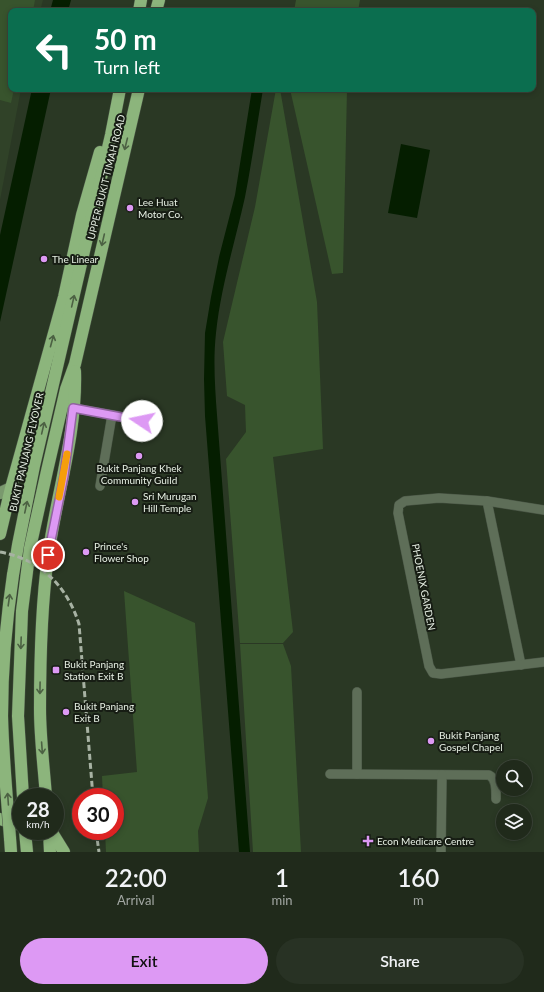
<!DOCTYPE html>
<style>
body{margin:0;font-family:Lato,sans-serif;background:#283224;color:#f1f3f6;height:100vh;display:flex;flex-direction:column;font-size:15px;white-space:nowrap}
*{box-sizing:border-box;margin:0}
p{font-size:13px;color:#a2a7a3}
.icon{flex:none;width:22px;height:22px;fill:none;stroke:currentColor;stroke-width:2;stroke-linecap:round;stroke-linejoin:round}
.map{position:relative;height:852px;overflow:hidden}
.drawer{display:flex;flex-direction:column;background:#202a1b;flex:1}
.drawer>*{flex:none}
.top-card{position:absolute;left:8px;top:8px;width:528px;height:84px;border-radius:8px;box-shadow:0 2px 6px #0003,0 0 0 1px #3d463a;background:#0b6e4f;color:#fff;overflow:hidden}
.controls{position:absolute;left:496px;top:760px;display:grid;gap:8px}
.controls a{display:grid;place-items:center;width:36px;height:36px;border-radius:50%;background:#202a1b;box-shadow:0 2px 6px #0003,0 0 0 1px #3d463a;font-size:20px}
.speed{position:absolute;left:12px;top:788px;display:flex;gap:8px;font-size:20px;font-weight:700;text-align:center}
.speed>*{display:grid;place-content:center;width:52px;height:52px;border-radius:50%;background:#202a1b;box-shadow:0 2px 6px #0003,0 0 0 1px #3d463a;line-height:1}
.speed small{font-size:10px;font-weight:400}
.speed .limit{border:6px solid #d22;background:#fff;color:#111}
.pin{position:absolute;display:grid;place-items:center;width:34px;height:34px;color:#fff;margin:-17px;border:2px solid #fff;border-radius:50%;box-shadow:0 1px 4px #0007}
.me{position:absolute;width:44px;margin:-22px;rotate:281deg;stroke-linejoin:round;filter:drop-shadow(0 0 3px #0008)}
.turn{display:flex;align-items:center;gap:14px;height:84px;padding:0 20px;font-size:18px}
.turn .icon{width:52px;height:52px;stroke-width:2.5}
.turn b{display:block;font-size:28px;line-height:34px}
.eta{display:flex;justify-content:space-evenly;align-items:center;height:68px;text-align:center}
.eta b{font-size:24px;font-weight:600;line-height:28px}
.action{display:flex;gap:8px;margin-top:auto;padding:8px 20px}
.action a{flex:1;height:46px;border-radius:24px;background:#dd99f4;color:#111;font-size:16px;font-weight:600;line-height:46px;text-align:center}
.action a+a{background:#283224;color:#f1f3f6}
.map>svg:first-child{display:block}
.built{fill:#304228}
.green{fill:#38542d}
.water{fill:#051e00}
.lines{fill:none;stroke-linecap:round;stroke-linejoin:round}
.minor-casing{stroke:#495545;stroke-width:10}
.major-casing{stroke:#495545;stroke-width:13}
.highway-casing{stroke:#495545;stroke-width:13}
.minor{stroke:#5e6e58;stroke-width:9}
.major{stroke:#7a996e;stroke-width:12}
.highway{stroke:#8cb57c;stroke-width:12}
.rail{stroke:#a7b2a3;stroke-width:3;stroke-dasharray:6 3;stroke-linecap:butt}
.highway-bridge-casing{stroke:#495545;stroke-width:13;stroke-linecap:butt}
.highway-bridge{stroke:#8cb57c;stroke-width:12}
.oneway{stroke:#4c6143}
.route-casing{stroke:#90639f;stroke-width:10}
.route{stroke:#dd99f4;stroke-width:7}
.slow{stroke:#f59e0b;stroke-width:7}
.poi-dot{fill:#dd99f4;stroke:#171d14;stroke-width:1.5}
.labels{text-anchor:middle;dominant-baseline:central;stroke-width:4;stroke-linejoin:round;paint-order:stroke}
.street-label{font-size:10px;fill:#e7f0e4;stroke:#171d14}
.poi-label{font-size:10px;fill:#e7f0e4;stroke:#171d14;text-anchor:start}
</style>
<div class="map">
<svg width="544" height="852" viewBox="0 0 544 852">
<rect width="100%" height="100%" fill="#2a3824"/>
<!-- built -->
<path class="built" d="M0,0h43l-3,11h-29v78h10l-21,111z"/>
<!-- green -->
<g class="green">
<path d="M0,0h35l-2,11h-22v78h3l-3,14 -11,-3z"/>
<path d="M296,0h64l-2,11h-64z"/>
<path d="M276,89h4l37,213 6,147 -50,8 20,175 -10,11h-43l-14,-184 20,-27 -1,-27 -18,-9 -4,-54 32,-135z"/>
<path d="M290,89h57l-4,184 -11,1z"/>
<path d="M124,591l71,32 13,175 -10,33 1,21h-93l-1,-21h10v-34h-12l-1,-21 35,-4z"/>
<path d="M240,644h43l8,22 10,186h-48z"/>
</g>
<!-- water -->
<g class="water">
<path d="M53,0h18l-3,11h-18z"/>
<path d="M32,89h19l-51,233v-87z"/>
<path d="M252,89h11c-6,36 -11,72 -18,108 -10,45 -24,89 -29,136 -3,27 -1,55 1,82l33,437h-11l-34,-436 -1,-37 1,-46 6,-36 8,-40 16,-62z"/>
<path d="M401,144l29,6 -13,68 -29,-5z"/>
</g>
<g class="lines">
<!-- minor casing -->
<g class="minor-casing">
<g id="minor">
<path d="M73,408l79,14"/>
<path d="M100,486l12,-71"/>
<path d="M487,501l34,164"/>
<path d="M544,510l-57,-9 -48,-3 -34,3 -6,4 -1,8 31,153 4,7 8,1 103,-12"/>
<path d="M357,692v82"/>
<path d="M330,774l159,1c8,4 7,16 7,24"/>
<path d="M441,852l1,-77"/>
</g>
</g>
<!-- major casing -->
<g class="major-casing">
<path id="major" d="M0,493l11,-5"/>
</g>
<!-- highway casing -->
<g class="highway-casing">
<g id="highway">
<path d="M139,11l2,-11"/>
<path d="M156,11l3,-11"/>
<path d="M0,534l11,-46 53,-191 18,-82 18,-63"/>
<path d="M13,575l5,-30 16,-79 77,-331 9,-46"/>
<path d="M23,797l-5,-81 4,-105 8,-63 17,-77 19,-82 9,-25 64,-275"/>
<path d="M46,797c-2,-29 -6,-59 -6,-88 0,-50 1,-102 8,-152 8,-61 29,-123 27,-186"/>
<path d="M0,819l15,5 6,-1"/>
<path d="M25,831l2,21"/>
<path d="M49,831l1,21"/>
<path d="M51,831l13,21"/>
<path d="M10,838l1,14"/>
</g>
</g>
<!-- minor -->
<use href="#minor" class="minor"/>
<!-- major -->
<use href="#major" class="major"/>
<!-- highway -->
<use href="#highway" class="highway"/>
<!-- rail -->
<g class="rail">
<path d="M0,552c40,7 67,34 79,72l14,173"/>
<path d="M96,831l3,21"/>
</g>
<!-- highway-bridge casing -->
<g class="highway-bridge-casing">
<path id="highway-bridge" d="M10,838c-3,-40 -7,-81 -8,-122 0,-47 4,-94 11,-141"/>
</g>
<!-- highway-bridge -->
<use href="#highway-bridge" class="highway-bridge"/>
</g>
<!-- one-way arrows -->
<defs><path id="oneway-shaft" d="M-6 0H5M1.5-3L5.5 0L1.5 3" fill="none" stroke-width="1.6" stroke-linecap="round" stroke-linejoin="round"/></defs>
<g class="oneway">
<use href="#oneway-shaft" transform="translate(126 144) rotate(104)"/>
<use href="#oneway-shaft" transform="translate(103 240) rotate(103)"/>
<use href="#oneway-shaft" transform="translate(73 301) rotate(-77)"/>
<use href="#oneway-shaft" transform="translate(52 341) rotate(-75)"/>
<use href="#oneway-shaft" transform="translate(43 428) rotate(-77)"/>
<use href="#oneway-shaft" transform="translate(26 507) rotate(-78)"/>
<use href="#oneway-shaft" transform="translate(9 600) rotate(-82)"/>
<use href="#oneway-shaft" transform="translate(21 643) rotate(92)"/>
<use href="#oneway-shaft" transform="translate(40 688) rotate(91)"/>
<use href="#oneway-shaft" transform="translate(42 748) rotate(86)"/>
<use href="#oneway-shaft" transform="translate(8 799) rotate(-94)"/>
</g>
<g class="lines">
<!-- route casing -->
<g class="route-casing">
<path id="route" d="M48,555l16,-79 9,-68 69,13"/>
</g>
<!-- route -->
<use href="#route" class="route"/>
<!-- slow -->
<path class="slow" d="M59,497l8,-43"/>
</g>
<!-- markers -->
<g class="poi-dot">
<circle cx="130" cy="208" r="4"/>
<circle cx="44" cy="259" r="4"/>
<circle cx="139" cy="456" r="4"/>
<circle cx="135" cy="502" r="4"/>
<circle cx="86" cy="552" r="4"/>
<rect x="52" y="666" width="8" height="8" rx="2"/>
<circle cx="66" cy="712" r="4"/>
<circle cx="431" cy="741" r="4"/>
<path d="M366 835h4v4h4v4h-4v4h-4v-4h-4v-4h4z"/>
</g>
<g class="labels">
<!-- street labels -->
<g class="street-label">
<text transform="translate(106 177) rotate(-76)">UPPER BUKIT TIMAH ROAD</text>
<text transform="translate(26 452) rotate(-77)">BUKIT PANJANG FLYOVER</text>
<text transform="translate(424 587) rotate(79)">PHOENIX GARDEN</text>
</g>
<!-- poi labels -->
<g class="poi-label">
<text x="138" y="202">Lee Huat<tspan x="138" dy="12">Motor Co.</tspan></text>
<text x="52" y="259">The Linear</text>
<text x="139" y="468" text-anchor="middle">Bukit Panjang Khek<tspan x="139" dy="12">Community Guild</tspan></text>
<text x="143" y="496">Sri Murugan<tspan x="143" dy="12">Hill Temple</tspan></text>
<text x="94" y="546">Prince's<tspan x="94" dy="12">Flower Shop</tspan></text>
<text x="64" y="664">Bukit Panjang<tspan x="64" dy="12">Station Exit B</tspan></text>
<text x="74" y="706">Bukit Panjang<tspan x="74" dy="12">Exit B</tspan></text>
<text x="439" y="735">Bukit Panjang<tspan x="439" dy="12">Gospel Chapel</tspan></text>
<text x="377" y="841">Econ Medicare Centre</text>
</g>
</g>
</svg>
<div class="controls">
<a><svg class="icon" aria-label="search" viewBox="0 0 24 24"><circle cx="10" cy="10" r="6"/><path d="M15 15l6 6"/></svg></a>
<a><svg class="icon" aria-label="layers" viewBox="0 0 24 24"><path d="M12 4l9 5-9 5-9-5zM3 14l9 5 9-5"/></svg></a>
</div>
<div class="speed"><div>28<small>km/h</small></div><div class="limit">30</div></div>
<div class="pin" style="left:48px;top:555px;background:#d93025"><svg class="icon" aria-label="arrive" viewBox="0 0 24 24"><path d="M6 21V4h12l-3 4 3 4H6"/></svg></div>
<svg class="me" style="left:142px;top:421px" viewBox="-20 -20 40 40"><circle r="19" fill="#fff"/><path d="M0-13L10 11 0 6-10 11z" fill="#dd99f4"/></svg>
<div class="top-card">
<div class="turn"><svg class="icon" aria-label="left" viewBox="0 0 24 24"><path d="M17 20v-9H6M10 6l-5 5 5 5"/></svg><div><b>50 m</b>Turn left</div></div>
</div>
</div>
<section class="drawer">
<div class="eta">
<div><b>22:00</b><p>Arrival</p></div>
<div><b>1</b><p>min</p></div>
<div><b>160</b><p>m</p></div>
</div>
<div class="action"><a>Exit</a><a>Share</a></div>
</section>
